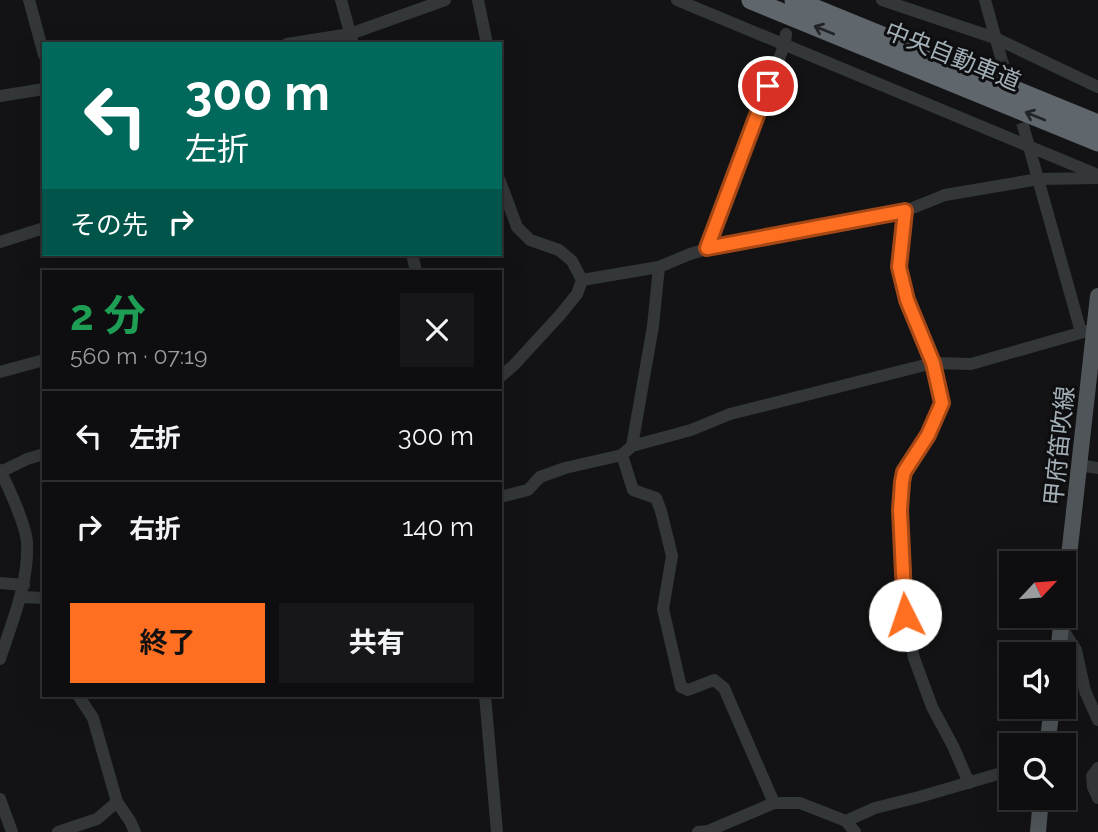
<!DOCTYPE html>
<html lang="ja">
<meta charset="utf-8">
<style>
body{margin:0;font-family:Raleway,"Noto Sans JP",sans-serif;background:#171719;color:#f1f3f6;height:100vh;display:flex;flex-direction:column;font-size:26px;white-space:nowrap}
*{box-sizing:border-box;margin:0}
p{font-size:23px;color:#9b9c9f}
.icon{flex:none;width:38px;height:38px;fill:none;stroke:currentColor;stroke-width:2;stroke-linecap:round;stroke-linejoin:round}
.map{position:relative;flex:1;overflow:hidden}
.sheet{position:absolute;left:42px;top:270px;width:460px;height:427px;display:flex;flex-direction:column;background:#0e0e10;border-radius:0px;box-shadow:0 7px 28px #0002,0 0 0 2px #2e2e30}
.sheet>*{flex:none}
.guide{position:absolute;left:42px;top:42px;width:460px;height:214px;border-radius:0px;box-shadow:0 7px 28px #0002,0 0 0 2px #2e2e30;background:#00695c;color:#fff;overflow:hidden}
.needle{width:46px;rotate:64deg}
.fabs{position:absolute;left:999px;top:551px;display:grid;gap:14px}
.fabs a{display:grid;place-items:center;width:77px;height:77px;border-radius:0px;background:#0e0e10;box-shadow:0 7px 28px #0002,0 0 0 2px #2e2e30;font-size:35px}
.pin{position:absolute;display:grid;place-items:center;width:60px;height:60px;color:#fff;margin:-30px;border:4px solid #fff;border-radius:50%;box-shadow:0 2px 7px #0007}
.me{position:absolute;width:77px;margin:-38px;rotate:356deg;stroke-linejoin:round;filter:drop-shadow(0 0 5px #0008)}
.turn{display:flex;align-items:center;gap:24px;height:147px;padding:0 28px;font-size:32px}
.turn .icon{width:91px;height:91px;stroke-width:2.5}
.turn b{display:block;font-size:49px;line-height:60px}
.then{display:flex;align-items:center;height:66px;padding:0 28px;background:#0003;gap:14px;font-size:26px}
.round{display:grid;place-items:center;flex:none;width:74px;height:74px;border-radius:0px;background:#171719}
.headline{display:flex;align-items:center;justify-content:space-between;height:119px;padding:0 28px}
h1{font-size:42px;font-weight:700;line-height:52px;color:#1e9e55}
.button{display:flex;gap:14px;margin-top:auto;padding:14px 28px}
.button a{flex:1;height:80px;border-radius:0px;background:#ff6f21;color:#111;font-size:28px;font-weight:700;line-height:80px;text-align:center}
.button a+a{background:#171719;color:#f1f3f6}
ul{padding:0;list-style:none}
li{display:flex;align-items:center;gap:21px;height:91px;padding:0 28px;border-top:2px solid #2e2e30}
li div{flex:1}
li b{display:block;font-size:26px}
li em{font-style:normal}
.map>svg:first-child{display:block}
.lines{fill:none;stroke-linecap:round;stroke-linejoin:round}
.minor-tunnel{stroke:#303235;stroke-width:12;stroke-dasharray:12 6;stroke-linecap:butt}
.minor{stroke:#33373a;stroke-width:12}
.major{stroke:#4f5559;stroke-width:16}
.highway{stroke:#5f666c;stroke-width:19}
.oneway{stroke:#222427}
.route-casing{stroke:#a64815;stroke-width:18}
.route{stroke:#ff6f21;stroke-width:12}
.labels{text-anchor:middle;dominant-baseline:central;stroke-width:6;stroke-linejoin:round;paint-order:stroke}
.street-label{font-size:24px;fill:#a3afb7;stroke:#0e0e10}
</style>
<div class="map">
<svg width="1098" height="832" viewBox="0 0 1098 832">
<rect width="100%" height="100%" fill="#131315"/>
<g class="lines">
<!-- minor-tunnel -->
<path class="minor-tunnel" d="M1000,54l24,75"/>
<!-- minor -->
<g class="minor">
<path d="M29,0l15,55"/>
<path d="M341,0l12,44"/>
<path d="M478,0l9,44"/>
<path d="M677,0l421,175"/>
<path d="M882,0l113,38 103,49"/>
<path d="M985,0l15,54"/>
<path d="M287,44l63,-10 95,-34"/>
<path d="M0,96l44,-7"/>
<path d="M1024,129l57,203"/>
<path d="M500,181l17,46 13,13 29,10 13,11 10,19 -5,14 -17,21 -46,50 -14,12"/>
<path d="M905,211l-6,56 8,33 26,63 9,40 -14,32 -24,38 -2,9 -3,28 6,105 9,43 18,49 21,39 16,37"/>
<path d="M0,242l44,-14"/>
<path d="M707,249l78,-206 1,-9"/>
<path d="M412,254l4,17"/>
<path d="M582,280l77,-13"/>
<path d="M0,372l44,-12"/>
<path d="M632,446l21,-120 6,-59 31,-13 17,-5 198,-38 40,-16 94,-16 59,-1"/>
<path d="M622,455l11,35 23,8 5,13 11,45 -9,53 18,78 7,3 26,-10 10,8 50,115"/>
<path d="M1080,465l18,3"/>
<path d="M0,470c9,19 25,52 27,72 2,41 -15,80 -27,117"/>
<path d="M1,472l26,-13 17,-5"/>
<path d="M500,497l28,-7 12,-13 25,-9 57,-13 10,-9 59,-16 39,-16 203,-51 38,1 123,-35"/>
<path d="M0,583l24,2"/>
<path d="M20,597l24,1"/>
<path d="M1061,627l15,23 9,41 13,29"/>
<path d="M78,695l15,23 24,84 13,19 5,11"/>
<path d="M485,695l12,137"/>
<path d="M1098,768l-6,8 1,11 5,11"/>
<path d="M0,799l12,33"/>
<path d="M846,821l29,-13 44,-11 93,-27"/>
<path d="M58,832l39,-13 20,-17"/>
<path d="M698,832l10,-1 66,-28h26l46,18 9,11"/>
</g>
<!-- major -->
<g class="major">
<path d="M1064,601l34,-305"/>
<path d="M1058,654l4,-38"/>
<path d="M1047,746l5,-39"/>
<path d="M1038,832l3,-34"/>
</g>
<!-- highway -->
<g class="highway">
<path d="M751,0l347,142"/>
<path d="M794,0l304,124"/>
</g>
</g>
<!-- one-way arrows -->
<defs><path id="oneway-shaft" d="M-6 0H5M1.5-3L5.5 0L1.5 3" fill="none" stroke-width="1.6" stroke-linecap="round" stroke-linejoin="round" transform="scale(1.75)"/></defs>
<g class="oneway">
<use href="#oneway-shaft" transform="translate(824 30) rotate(-158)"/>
<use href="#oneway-shaft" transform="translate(1035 116) rotate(-158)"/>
</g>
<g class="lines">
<!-- route casing -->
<g class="route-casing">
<path id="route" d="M768,86l-61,162 198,-37 -6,56 8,33 26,63 9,40 -14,32 -24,37 -2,10 -2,28 5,105"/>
</g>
<!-- route -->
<use href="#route" class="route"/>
</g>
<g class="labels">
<!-- street labels -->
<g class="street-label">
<text transform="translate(953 56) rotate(22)">中央自動車道</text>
<text transform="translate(1059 446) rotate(-84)">甲府笛吹線</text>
</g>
</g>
</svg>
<div class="fabs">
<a><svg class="needle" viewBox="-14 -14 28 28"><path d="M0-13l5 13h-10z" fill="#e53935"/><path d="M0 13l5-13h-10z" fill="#9b9c9f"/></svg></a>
<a><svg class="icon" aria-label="sound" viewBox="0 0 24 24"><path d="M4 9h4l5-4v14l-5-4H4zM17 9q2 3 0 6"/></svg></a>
<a><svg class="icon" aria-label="search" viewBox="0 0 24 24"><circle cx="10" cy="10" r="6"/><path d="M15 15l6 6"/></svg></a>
</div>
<div class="pin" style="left:768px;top:86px;background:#d93025"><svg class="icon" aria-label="arrive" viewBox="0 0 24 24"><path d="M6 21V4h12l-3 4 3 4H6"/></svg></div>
<svg class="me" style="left:905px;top:615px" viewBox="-20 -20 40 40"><circle r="19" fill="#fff"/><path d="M0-13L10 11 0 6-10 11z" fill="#ff6f21"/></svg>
<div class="guide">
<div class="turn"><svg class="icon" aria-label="left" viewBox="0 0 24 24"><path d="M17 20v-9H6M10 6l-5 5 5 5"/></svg><div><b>300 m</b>左折</div></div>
<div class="then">その先<svg class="icon" aria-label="right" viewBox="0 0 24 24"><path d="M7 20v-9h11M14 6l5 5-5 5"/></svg></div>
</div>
<section class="sheet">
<div class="headline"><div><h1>2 分</h1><p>560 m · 07:19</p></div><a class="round"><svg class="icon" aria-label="close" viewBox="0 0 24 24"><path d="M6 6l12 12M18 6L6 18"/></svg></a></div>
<ul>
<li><svg class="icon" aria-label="left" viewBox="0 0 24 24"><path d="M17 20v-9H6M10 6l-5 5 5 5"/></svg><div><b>左折</b></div><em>300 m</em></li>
<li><svg class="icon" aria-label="right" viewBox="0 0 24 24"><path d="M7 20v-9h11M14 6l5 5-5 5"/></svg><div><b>右折</b></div><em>140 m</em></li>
</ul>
<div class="button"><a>終了</a><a>共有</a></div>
</section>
</div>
